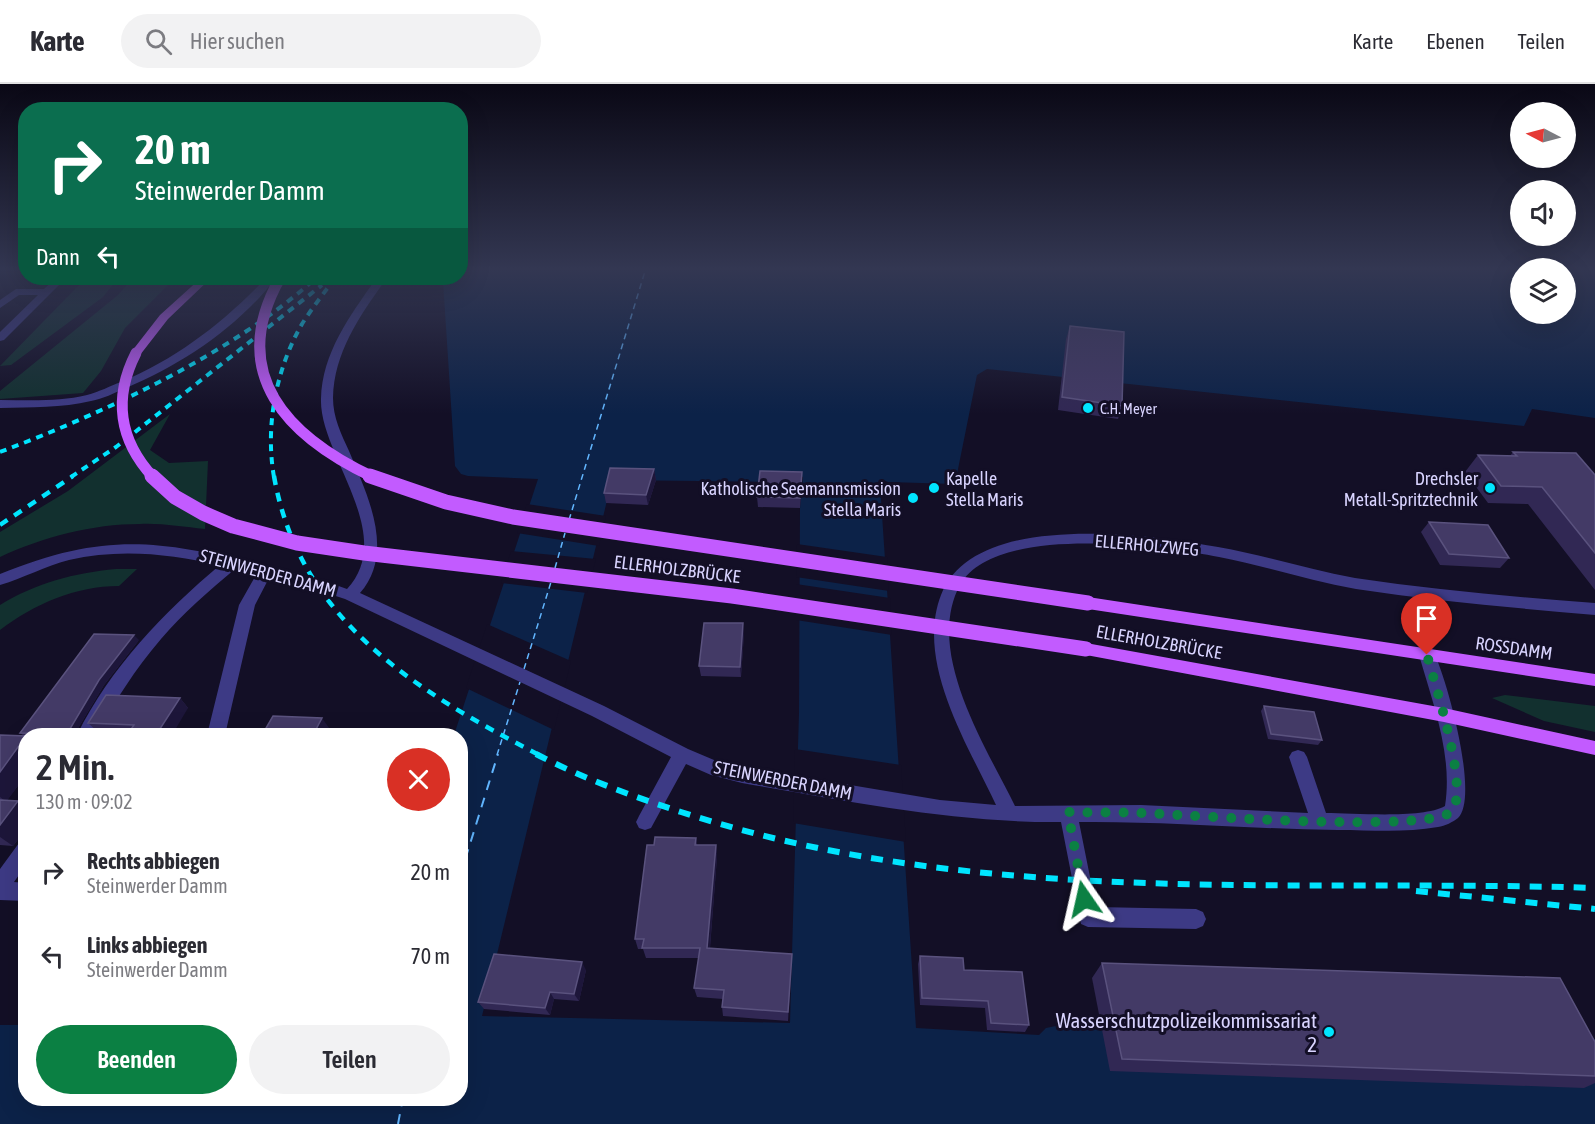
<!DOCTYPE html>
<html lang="de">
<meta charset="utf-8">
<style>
body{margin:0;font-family:"Asap Condensed",sans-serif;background:#f2f2f3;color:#2b2b33;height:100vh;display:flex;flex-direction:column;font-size:22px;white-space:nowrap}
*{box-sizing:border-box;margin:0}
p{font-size:20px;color:#7c7c81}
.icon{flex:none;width:33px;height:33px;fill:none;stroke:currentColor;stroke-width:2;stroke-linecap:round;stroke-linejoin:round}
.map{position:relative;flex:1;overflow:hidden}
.drawer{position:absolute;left:18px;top:644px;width:450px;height:378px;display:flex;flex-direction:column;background:#fff;border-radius:24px;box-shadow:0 6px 24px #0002}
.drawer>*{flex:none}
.guide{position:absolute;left:18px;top:18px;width:450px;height:183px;border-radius:24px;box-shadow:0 6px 24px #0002;background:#0b6e4f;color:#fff;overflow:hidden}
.needle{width:39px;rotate:276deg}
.buttons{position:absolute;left:1510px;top:18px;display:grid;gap:12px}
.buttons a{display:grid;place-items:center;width:66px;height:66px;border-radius:50%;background:#fff;box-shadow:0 6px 24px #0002;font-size:30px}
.pin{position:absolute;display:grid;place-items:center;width:51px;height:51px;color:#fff;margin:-62px -26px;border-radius:50% 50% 50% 0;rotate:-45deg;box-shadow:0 0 6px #0007}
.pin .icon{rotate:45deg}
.me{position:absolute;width:66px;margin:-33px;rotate:349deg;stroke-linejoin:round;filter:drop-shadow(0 0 4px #0008)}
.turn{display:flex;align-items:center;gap:21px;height:126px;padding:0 18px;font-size:27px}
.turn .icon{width:78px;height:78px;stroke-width:2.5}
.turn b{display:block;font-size:42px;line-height:51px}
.then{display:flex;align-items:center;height:57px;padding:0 18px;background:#0003;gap:12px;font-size:22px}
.round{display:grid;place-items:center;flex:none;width:63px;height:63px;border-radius:32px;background:#f2f2f3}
.headline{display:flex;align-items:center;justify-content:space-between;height:102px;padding:0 18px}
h1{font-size:36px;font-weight:600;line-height:45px}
.button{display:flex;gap:12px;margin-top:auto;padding:12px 18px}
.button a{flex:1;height:69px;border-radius:36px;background:#0b8043;color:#fff;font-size:24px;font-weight:600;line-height:69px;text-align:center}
.button a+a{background:#f2f2f3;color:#2b2b33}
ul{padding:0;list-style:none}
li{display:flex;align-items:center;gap:18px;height:84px;padding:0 18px}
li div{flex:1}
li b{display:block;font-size:22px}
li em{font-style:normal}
header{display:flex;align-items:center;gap:36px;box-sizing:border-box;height:84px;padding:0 30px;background:#fff;border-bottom:2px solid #e1e1e2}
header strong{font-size:28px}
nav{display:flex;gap:33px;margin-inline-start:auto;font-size:21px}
.search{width:420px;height:54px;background:#f2f2f3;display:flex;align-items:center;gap:15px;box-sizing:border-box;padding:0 21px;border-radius:33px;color:#7c7c81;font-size:22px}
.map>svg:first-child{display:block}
.green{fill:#12302f}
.water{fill:#0c2248;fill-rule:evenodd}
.pier{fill:#130f26}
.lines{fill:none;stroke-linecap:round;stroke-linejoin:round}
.ferry-far1{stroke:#62b6ff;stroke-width:1.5;stroke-dasharray:6 4.5;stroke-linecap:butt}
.ferry{stroke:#62b6ff;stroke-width:2;stroke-dasharray:10 8;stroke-linecap:butt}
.minor{fill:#3d3a85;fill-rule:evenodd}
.major{fill:#c25bff;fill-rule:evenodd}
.rail-far2{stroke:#00e5ff;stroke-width:4;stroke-dasharray:7 6;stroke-linecap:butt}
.rail-far1{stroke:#00e5ff;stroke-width:4.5;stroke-dasharray:9 8;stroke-linecap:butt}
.rail{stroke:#00e5ff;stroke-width:6;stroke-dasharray:12 10;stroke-linecap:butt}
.major-bridge-far1{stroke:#c25bff;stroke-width:11}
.major-bridge{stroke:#c25bff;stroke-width:15}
.wall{fill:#312854}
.shaded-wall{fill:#1d163a}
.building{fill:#433a66;stroke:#5a527e;stroke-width:1.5}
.route{stroke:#0b8043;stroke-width:10;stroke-dasharray:0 18}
.poi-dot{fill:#00e5ff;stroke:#130f26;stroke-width:2}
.labels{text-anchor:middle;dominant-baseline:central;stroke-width:6;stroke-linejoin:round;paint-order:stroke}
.far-poi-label{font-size:15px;fill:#d9d4ff;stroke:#130f26;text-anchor:start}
.poi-label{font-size:18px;fill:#d9d4ff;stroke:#130f26;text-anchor:end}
.street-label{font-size:18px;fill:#d9d4ff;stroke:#130f26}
.near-poi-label{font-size:21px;fill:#d9d4ff;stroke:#130f26;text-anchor:end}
</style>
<header>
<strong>Karte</strong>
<div class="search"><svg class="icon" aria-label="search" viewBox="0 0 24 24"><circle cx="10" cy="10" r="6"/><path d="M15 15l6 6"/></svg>Hier suchen</div>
<nav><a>Karte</a><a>Ebenen</a><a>Teilen</a></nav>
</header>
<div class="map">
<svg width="1595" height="1040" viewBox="0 0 1595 1040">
<rect width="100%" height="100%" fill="#130f26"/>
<!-- green -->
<g class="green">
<path d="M94,194h24l-15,19 -92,68 -11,1 78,-80z"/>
<path d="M133,194h42l-50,50 -24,43 -18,22 -83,6v-8l118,-96z"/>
<path d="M170,330l-20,36 19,13 39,-2 -3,68c-22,-2 -43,-6 -65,-5 -48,0 -97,13 -140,33v-25l68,-41z"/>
<path d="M116,485h21l-18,17c-43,0 -85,18 -119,44v-25c36,-22 74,-32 116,-36z"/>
<path d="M1505,611l90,11v26l-51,-11 -52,-23z"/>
</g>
<!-- water -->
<path class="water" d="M461,184h1134v150l-63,-9 -8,17 -537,-57 -10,6 -22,109 -67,-2 -7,-3 -1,5 36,544 123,7 7,-7 54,-11 495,22v85h-1595v-99h25l1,73h434v-363h-6l84,-256 -70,-3 -7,-2 -6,-8 -12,-185v-3h17zM1521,184h45v46h-45zM798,392l5,1 -3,31 -1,205 -9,310 -308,-7 130,-536 179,2z"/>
<!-- pier -->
<g class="pier">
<path d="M527,420l79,12 -7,30 -82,-13z"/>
<path d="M797,460l90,13 2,34 -93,-14z"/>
<path d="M511,467l85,8 -9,34 -86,-10z"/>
<path d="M796,500l94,14 2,37 -96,-15z"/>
<path d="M487,540l84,37 -17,69 -88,-42z"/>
<path d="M795,665l106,16 5,77 -113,-19z"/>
</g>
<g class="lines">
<!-- ferry-far1 -->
<g class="ferry-far1">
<path d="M569,436l77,-252"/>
<path d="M555,484l10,-35"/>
<path d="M524,585l27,-87"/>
<path d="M497,671l23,-73"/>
</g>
<!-- ferry -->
<g class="ferry">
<path d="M460,792l38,-122"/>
<path d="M398,1040l5,-26"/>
</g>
<!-- minor -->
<g class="minor">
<path d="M56,194h10l-62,62 -4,1v-9l38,-37h-19l-19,13v-8l16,-11h28z"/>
<path d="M266,194h10c-39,50 -93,86 -150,110 -12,5 -23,11 -35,13 -29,7 -60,6 -91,7v-8c29,0 59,2 87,-5 12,-3 23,-9 34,-13 57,-24 103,-60 145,-104z"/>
<path d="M379,195l5,3c-25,35 -50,71 -51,116 0,19 8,36 16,53 18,43 47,101 11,142l244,113 84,43 26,11 28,7 198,33 56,5c-28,-60 -81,-143 -55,-210 33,-85 206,-61 277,-48 46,8 91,23 137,31 80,12 160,19 240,25v12c-80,-7 -160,-14 -239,-26 -46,-8 -91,-23 -137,-32 -58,-11 -224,-34 -259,28 -36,66 26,162 55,221l126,-1 167,8 -19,-56 3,-5 6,-2 6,2 3,5 19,56c28,0 97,6 119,-7 8,-51 -12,-102 -26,-151l2,-4 6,-2 6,2c13,24 47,146 25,167 -5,4 -13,8 -20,9 -33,6 -67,3 -100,3 -86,-1 -173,-9 -259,-8l17,85 100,2 7,3 3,7 -3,7 -7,3 -108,-2 -7,-3 -20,-102c-108,1 -213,-21 -319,-39l-31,-8 -25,-11 -35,64 -6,2 -6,-2 -3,-6 3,-6 32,-59 -79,-41 -247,-117 -40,-13 -36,-8 -14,27 -30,130h-18l32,-130 17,-30 -21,-6c-26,22 -52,44 -74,70 -26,30 -46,63 -66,96h-18c33,-67 87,-123 143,-170 -50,-11 -100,-17 -151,-5 -24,6 -45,18 -69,25v-11c106,-43 161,-34 268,-7 27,7 53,12 79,22 51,-55 -28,-134 -26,-190 1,-46 29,-83 54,-119z"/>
<path d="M26,756v25l-12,17 12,1v18l-26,-1v-31l19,-26z"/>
</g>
<!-- major -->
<g class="major">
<path d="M201,194h10l-43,41 -28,36h-8v-4l28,-36z"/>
<path d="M1088,513l507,77v12l-507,-77 -5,-2 -2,-4 2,-4z"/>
<path d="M1086,559l358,65 151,33v14l-151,-33 -358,-67 -6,-2 -2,-4 2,-4z"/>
</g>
<!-- rail-far2 -->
<g class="rail-far2">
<path d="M0,368c106,-40 231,-98 316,-174"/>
<path d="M71,393l45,-30 206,-162"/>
<path d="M274,393c-9,-51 2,-108 28,-153 10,-16 22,-31 33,-46"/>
</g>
<!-- rail-far1 -->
<g class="rail-far1">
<path d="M274,392c25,145 144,216 265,279"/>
<path d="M0,441l73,-49"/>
</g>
<!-- rail -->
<g class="rail">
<path d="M536,670c46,24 96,42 145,58 298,97 606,66 914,76"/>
<path d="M1416,807l179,18"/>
</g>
<!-- major-bridge-far1 -->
<g class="major-bridge-far1">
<path d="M280,194c-54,96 8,159 93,199"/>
<path d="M136,269c-23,45 -17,87 17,124"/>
</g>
<!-- major-bridge -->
<g class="major-bridge">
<path d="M152,392l23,21 28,16 30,13 64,17 67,10 368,43 354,53"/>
<path d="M370,392l76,26 67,15 575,86"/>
</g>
</g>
<!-- wall -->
<g class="wall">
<path d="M1070,242l52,80 -4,13 -60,-9 8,-71z"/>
<path d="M1513,368l82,23v115l-67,-86 -40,-1 -23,-31 13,-17 32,1z"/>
<path d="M654,385l2,11 -8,25 -42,-2 -2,-10z"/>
<path d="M802,398l-2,26 -42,-1 -1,-10z"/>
<path d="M1429,438l80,36 -9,10 -60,-3 -19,-33z"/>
<path d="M744,549l-3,44 -40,-1 -2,-10z"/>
<path d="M139,556l-35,45 -30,50h-48v40l-19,25 11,1 8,6v22l-13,17 -13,-1v-110l24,1 -4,-3z"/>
<path d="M180,614l8,10 -60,26 -29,-1 -11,-10z"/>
<path d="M1264,622l58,34 -4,5 -50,-6 -7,-28z"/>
<path d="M696,754l1,7h19l1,12 -7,91 82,6 -4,67 -65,-5 -1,-9 1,-8 -26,-2 -3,-9 5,-30h-53l-3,-9h-5l-3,-10 19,-94z"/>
<path d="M920,872l44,14 65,55 -4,7 -38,-2 -2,-22 -65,-3 -2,-41z"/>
<path d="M1102,879l493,79v41l-11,5 -474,-17 -18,-93z"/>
<path d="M586,886l-7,31 -25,-2 -4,16 -66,-6 -6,-7z"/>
</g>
<!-- shaded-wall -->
<g class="shaded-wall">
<path d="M654,385l2,11 -8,25 -2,-10z"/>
<path d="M743,539l1,10 -3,44 -1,-10z"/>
<path d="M134,551l5,5 -35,45 -30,50h-6l-1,-1 32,-54z"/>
<path d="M180,614l8,10 -16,27h-16z"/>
<path d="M322,634l10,14 -1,3h-18z"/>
<path d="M26,653v38l-20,27 -6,-5v-25z"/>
<path d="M18,717l8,6v22l-13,17 -13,-9v-12z"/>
<path d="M716,761l1,12 -8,101 -2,-10z"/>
<path d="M792,870v10l-4,57v-9z"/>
<path d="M582,878l4,8 -7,31 -5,-7z"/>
<path d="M550,908l4,7 -4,16 -5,-7z"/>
</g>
<!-- building -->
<g class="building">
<path d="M1070,242l54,6 -2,74 -60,-9z"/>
<path d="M1513,368l63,1 19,22v78l-53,-66 -41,-1 -23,-31 39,1z"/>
<path d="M610,384l44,1 -8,26 -42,-2z"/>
<path d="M760,387l42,1 -2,26 -43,-1z"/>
<path d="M1429,438l59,3 21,33 -60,-4z"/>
<path d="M704,539h39l-3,44 -41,-1z"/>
<path d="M94,550l40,1 -35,45 -32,54 -47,-1z"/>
<path d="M106,611l74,3 -24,37h-29l7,-10 -46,-2z"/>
<path d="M1264,622l50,6 8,28 -51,-6z"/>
<path d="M273,632l49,2 -9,17h-51z"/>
<path d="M0,651l26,1 -26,36z"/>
<path d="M0,716l18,1 -18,24z"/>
<path d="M655,753l41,1 -1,7h21l-9,103 85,6 -4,58 -66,-5 2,-17 -30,-2 6,-40h-58l2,-9h-9l12,-94h7z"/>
<path d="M494,870l88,8 -8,32 -24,-2 -5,16 -67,-6z"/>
<path d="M920,872l43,2 1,12 58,2 7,53 -38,-2 -3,-22 -66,-3z"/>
<path d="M1102,879l458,15 35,64v34l-473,-17z"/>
</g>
<!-- sky -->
<linearGradient id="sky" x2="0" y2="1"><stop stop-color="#0a0815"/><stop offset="0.56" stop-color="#333752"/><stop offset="1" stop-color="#333752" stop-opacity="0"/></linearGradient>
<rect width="1595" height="330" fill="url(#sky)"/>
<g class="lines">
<!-- route -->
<path class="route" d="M1084,815l-16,-87c24,1 49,0 73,1 40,1 296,22 312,-3 15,-25 -18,-125 -26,-155"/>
</g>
<!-- markers -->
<g class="poi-dot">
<circle cx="1088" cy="324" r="6"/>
<circle cx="934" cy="404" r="6"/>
<circle cx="1490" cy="404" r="6"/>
<circle cx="913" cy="414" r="6"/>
<circle cx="1329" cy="948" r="6"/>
</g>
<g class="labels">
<!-- far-poi labels -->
<g class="far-poi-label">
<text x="1100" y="324">C.H. Meyer</text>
</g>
<!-- poi labels -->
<g class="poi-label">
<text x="946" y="394" text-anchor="start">Kapelle<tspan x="946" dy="21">Stella Maris</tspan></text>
<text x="1478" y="394">Drechsler<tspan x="1478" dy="21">Metall-Spritztechnik</tspan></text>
<text x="901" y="404">Katholische Seemannsmission<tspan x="901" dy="21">Stella Maris</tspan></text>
</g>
<!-- street labels -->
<g class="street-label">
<text transform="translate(1147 461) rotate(5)">ELLERHOLZWEG</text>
<text transform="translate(677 485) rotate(7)">ELLERHOLZBRÜCKE</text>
<text transform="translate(268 489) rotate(15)">STEINWERDER DAMM</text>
<text transform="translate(1159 558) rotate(10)">ELLERHOLZBRÜCKE</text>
<text transform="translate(1514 564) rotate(8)">ROSSDAMM</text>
<text transform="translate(783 696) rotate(11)">STEINWERDER DAMM</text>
</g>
<!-- near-poi labels -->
<g class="near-poi-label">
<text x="1317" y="936">Wasserschutzpolizeikommissariat<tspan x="1317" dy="24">2</tspan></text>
</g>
</g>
</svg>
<div class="buttons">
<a><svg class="needle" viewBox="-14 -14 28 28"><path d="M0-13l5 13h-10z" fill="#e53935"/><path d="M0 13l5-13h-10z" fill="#7c7c81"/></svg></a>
<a><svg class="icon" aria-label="sound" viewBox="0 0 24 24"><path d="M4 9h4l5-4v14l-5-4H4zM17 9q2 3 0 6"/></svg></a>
<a><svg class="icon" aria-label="layers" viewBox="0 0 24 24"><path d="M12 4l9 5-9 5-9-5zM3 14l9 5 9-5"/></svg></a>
</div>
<div class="pin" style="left:1427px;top:571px;background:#d93025"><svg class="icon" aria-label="arrive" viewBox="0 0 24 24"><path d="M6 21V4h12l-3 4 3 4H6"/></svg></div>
<svg class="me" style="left:1084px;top:815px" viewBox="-20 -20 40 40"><path d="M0-17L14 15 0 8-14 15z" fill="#0b8043" stroke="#fff" stroke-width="4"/></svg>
<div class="guide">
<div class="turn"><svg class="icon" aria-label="right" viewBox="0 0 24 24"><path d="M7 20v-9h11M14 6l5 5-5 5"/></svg><div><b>20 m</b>Steinwerder Damm</div></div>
<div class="then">Dann<svg class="icon" aria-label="left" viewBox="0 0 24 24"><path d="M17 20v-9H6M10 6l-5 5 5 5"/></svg></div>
</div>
<section class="drawer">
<div class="headline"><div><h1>2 Min.</h1><p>130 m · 09:02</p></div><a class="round" style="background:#d93025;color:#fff"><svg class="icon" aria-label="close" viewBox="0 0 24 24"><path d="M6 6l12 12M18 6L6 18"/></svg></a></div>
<ul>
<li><svg class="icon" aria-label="right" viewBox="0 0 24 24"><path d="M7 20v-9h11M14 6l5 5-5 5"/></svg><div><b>Rechts abbiegen</b><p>Steinwerder Damm</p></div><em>20 m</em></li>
<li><svg class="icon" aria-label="left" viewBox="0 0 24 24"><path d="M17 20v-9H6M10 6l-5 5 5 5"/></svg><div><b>Links abbiegen</b><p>Steinwerder Damm</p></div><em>70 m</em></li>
</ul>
<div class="button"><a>Beenden</a><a>Teilen</a></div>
</section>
</div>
